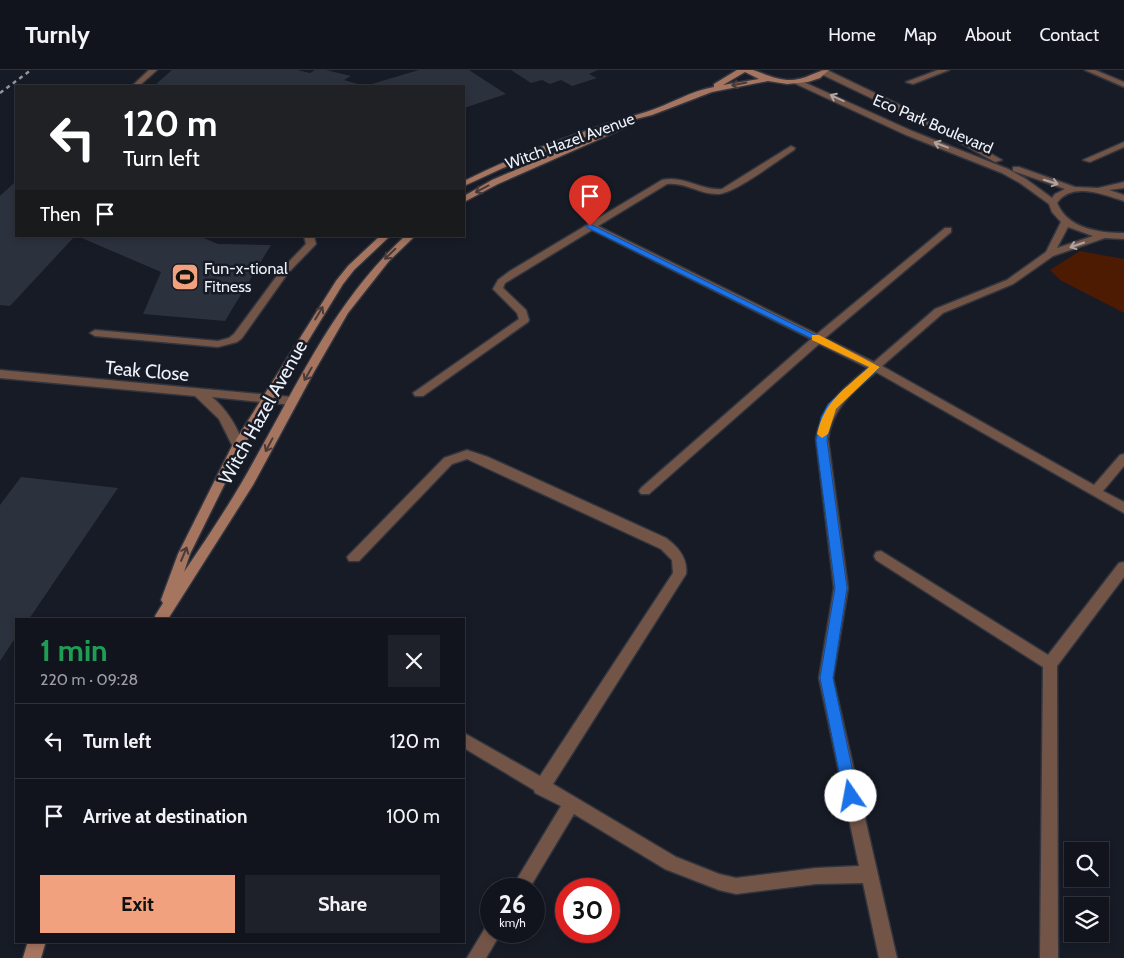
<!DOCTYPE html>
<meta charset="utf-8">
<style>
body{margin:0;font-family:Cabin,sans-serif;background:#1e2129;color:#f1f3f6;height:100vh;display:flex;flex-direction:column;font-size:19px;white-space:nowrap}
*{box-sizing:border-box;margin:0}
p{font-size:16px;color:#9c9ea3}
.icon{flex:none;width:28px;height:28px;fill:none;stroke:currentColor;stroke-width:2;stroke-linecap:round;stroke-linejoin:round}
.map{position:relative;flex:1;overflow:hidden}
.panel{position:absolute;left:15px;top:548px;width:450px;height:325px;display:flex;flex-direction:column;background:#11141c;border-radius:0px;box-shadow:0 2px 8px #0003,0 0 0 1px #30333b}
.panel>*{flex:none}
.banner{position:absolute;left:15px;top:15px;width:450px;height:152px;border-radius:0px;box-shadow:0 2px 8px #0003,0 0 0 1px #30333b;background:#202124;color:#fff;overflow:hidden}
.tools{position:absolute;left:1064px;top:772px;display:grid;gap:10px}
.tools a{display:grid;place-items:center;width:45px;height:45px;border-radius:0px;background:#11141c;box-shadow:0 2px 8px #0003,0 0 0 1px #30333b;font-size:25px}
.speed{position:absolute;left:480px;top:808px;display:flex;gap:10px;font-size:25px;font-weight:700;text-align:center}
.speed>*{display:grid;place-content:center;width:65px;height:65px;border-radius:50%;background:#11141c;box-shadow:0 2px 8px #0003,0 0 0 1px #30333b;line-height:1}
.speed small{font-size:12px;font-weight:400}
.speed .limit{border:8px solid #d22;background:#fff;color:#111}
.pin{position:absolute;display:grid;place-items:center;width:42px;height:42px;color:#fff;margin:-51px -21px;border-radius:50% 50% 50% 0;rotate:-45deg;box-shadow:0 0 5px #0007}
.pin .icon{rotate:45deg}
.me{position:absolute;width:55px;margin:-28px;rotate:348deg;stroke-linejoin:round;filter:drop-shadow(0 0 4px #0008)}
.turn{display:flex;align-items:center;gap:18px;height:105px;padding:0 25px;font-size:22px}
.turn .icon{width:65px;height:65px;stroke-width:2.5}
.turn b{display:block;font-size:35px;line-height:42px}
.then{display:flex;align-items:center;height:48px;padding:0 25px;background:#0003;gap:10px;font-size:19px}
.round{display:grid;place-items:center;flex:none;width:52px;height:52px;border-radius:0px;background:#1e2129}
.summary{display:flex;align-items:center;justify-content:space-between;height:85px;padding:0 25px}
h1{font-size:30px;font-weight:800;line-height:38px;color:#1e9e55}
.action{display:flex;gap:10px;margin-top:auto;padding:10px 25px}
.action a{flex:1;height:58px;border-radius:0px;background:#f1a17d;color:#111;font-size:20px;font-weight:800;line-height:58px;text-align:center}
.action a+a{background:#1e2129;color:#f1f3f6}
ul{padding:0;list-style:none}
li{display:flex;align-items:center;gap:15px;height:75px;padding:0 25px;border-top:1px solid #30333b}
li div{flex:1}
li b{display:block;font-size:19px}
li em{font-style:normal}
header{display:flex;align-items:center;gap:30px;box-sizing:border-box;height:70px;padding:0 25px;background:#11141c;border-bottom:1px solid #30333b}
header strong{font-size:24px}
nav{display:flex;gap:28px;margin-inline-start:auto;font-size:18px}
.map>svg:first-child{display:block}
.green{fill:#4d1b01}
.building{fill:#2c313e}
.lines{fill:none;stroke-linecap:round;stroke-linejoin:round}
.lane-casing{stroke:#31353f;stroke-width:3}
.street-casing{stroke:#31353f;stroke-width:3}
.secondary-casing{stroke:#31353f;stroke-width:3}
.lane{fill:#735547;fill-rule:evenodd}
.street{fill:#735547;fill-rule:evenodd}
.secondary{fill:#a67560;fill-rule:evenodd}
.rail{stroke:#91959e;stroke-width:2.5;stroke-dasharray:4 4;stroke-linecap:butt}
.oneway{stroke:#493a3a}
.oneway2{stroke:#b0a3a0}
.route{fill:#1a73e8;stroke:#114b97}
.slow{fill:#f59e0b}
.labels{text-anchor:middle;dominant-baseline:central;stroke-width:5;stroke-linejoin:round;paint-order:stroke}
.far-street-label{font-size:16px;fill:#edf1f9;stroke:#171b26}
.far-poi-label{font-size:16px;fill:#edf1f9;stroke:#171b26;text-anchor:start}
.street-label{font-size:19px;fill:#edf1f9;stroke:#171b26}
</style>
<header>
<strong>Turnly</strong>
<nav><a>Home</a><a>Map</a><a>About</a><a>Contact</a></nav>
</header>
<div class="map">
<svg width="1124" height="888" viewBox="0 0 1124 888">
<rect width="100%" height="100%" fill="#171b26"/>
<!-- green -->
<path class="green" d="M1080,181l44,8v54l-64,-33 -10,-10z"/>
<!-- building -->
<g class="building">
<path d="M172,0h125l13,3 5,-3h11l25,6 -7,4 21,6 54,-16h50l37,24 -42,14v-22l-309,-1z"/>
<path d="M511,0h87l-9,4 8,4 -25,8 -11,-6 -11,4 -8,-4 -11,3z"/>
<path d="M16,111v55h59l-65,70 -10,-1v-109z"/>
<path d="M77,166h122l19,8 53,1 -46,76 -82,-7 18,-42z"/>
<path d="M21,407l97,11 -89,131h-13v18l-16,24v-156z"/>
</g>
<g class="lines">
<!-- lane casing -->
<g class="lane-casing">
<g id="lane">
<path d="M149,0h8l-18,16h-7z"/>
<path d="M304,166h10l2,8 -28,29 -46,65 -5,4 -19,5 -123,-11 -5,-3 5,-3 123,11 11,-3 5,-4 48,-65 24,-25z"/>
<path d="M0,300l292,27 6,4 -6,4 -80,-8c16,14 25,29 32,49l-6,4 -4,-1 -15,-30 -24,-23 -195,-18z"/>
</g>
</g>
<!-- street casing -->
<g class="street-casing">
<g id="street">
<path d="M821,0h6l102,49 73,41 -7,2 -72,-39 -102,-49z"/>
<path d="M938,0h11l-36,14 -7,-2z"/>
<path d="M1085,0h10l29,12v5z"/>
<path d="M797,9l115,52 96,38 18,10 26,19 3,-4 10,-5 -52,-18v-4h6l56,20 23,1 26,-6v6l-15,2 15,5v6c-20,-6 -52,-20 -67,2 11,26 42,30 67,30v6l-19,-1 -52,18 -40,28 -70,29 -61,53 212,119 26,-30 4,-1v12l-21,25 21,11v11l-248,-141c-23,20 -44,36 -48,67l20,149 -15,90 64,280h-18l-16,-75 -47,1 -80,10 -17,-4 -54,-21 -91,-55 -45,75h-18l50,-83 -26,-13 -1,-3 -70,-42v-15l76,43 133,-203 -1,-13 -11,-11 -194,-90 -15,5 -93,97h-10l-2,-4 97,-99 23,-8 21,7 178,81c12,9 22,20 20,36l-133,210 123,73 43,17 17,4 80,-10 43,-2 -40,-188 15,-90 -18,-149c5,-33 28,-51 52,-71l-49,-24 -170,150h-8l-2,-3 2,-3 170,-149 -219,-109 -87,53 -2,5 23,22 3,10 -1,2 -105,74h-8l-2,-3 106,-74 -2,-6 -24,-24 5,-9 12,-9 152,-91c22,-5 39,11 60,9l69,-43 4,2 -1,2c-16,10 -61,45 -77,44 -18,0 -32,-12 -50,-10l-69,42 219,108 128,-106h6v4l-126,106 49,24 61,-53 72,-29 39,-28 15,-30 -9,-10 -3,-8 -29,-21 -18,-10 -96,-38 -112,-52 -1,-2zM1068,157l25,9 -36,12z"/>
<path d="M1124,72v5l-34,15 -7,-2z"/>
<path d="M881,481l167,104 71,-92 5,-1v15l-67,89 1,292h-18l3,-291 -167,-107 -2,-4 2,-4z"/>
<path d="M491,853v8h11l-16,27h-19l20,-33z"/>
</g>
</g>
<!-- secondary casing -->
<g class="secondary-casing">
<g id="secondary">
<path d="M737,0c5,0 11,0 16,0 12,4 21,9 34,10 19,1 28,-10 42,-10l-9,8 -12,4 -21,2 -19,-3 -56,11 -60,23 -24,6 -125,47 -39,18v-5c58,-29 120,-51 182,-69 23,-7 44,-21 68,-25v-3zM745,2l14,7 -36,6z"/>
<path d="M620,55l7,2 -129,57 -34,18v-6l28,-16z"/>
<path d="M380,166h10l-36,34 -11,14 -100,163 -53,107 -6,18c25,-37 50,-74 71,-113 46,-81 80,-158 150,-223h10l-26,25 -41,52 -34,59 -61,113 -85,134h-12l-1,-3 8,-13 -2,-3 17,-46 54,-108 104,-165 12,-15z"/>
<path d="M28,871h18l-5,17h-18z"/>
</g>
</g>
<!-- lane -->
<use href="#lane" class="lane"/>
<!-- street -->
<use href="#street" class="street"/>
<!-- secondary -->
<use href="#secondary" class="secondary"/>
<!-- rail -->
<path class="rail" d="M0,23l31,-23"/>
</g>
<!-- one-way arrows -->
<defs><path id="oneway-shaft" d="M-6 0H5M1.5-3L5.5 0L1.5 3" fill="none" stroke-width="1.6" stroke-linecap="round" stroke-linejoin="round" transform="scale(1.25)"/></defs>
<g class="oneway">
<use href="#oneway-shaft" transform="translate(739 14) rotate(169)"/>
<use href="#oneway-shaft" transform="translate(482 119) rotate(152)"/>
<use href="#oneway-shaft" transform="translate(390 184) rotate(136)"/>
<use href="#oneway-shaft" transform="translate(319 243) rotate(-59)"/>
<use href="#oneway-shaft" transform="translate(308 304) rotate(120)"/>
<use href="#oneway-shaft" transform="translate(269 375) rotate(118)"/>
<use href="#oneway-shaft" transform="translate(184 484) rotate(-67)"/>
</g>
<g class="oneway2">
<use href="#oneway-shaft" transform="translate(837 28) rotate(-155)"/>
<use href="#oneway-shaft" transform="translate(941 75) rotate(-159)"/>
<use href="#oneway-shaft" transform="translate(1051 112) rotate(17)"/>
<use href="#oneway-shaft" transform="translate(1077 175) rotate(161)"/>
</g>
<!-- route -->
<path class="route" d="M590,154l290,143 -44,42 -5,8 -4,23 20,148 -14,90 25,118 -2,5 -5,2 -5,-2 -2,-5 -24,-118 15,-90 -19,-148 5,-23 7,-13 41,-37 -281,-139 -2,-2z"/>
<!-- slow -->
<path class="slow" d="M812,265h7l61,32 -44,42 -8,25 -6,4 -5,-4c8,-34 27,-44 52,-67l-57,-27z"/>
<!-- icons -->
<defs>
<g id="stadium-square" transform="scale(1.4375)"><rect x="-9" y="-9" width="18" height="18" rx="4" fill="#f1a17d" stroke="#171b26"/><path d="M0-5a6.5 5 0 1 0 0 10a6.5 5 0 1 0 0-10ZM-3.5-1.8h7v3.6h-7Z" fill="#111"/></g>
</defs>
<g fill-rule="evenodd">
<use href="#stadium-square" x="185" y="207"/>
</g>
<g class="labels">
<!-- far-street labels -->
<g class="far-street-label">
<text transform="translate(933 54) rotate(23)">Eco Park Boulevard</text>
<text transform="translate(570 71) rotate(-20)">Witch Hazel Avenue</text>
</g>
<!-- far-poi labels -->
<g class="far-poi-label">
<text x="204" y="198">Fun-x-tional<tspan x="204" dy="18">Fitness</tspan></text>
</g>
<!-- street labels -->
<g class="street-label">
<text transform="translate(147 301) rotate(5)">Teak Close</text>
<text transform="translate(263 342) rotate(-61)">Witch Hazel Avenue</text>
</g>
</g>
</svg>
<div class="tools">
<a><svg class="icon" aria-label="search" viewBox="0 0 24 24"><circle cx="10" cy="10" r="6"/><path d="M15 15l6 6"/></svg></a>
<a><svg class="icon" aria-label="layers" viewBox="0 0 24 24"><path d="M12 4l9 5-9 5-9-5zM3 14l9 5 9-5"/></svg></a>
</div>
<div class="speed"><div>26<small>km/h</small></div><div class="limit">30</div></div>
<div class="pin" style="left:590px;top:156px;background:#d93025"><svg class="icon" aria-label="arrive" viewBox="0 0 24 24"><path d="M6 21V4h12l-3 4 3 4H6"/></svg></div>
<svg class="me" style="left:851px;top:726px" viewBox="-20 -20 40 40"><circle r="19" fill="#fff"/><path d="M0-13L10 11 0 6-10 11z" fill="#1a73e8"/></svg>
<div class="banner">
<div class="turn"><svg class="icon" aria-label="left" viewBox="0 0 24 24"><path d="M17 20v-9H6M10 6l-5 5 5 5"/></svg><div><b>120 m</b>Turn left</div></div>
<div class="then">Then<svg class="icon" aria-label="arrive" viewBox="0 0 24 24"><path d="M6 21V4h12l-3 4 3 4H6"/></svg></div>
</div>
<section class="panel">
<div class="summary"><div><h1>1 min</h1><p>220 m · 09:28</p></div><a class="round"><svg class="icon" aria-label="close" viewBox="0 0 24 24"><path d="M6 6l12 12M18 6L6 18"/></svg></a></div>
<ul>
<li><svg class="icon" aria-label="left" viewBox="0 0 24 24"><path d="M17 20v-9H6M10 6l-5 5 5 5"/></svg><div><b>Turn left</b></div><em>120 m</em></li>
<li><svg class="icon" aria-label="arrive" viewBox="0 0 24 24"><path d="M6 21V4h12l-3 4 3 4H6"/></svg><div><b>Arrive at destination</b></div><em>100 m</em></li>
</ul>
<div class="action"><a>Exit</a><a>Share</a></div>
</section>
</div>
